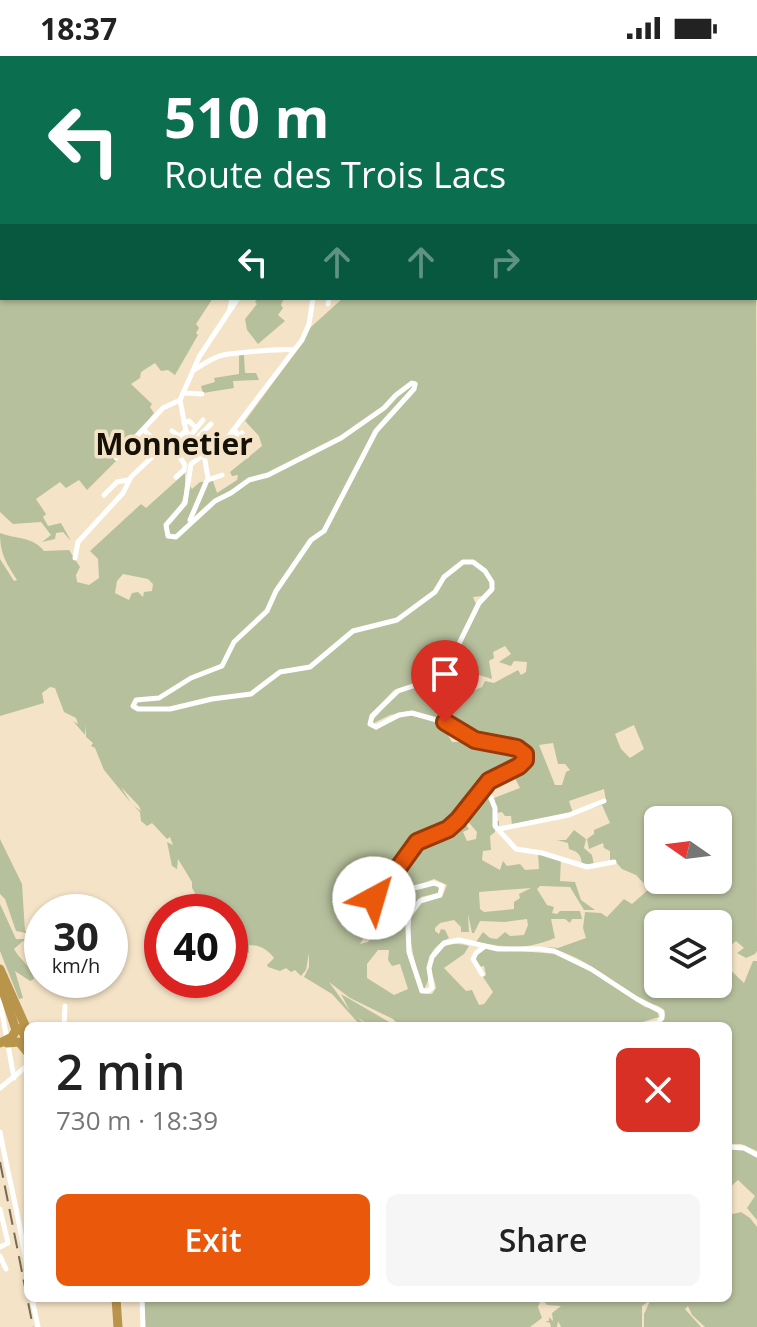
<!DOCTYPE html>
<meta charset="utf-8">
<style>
body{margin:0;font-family:"Open Sans",sans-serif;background:#f6f6f6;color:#222;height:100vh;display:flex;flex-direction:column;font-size:30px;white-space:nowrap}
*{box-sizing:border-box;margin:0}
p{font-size:26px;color:#767676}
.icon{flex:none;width:44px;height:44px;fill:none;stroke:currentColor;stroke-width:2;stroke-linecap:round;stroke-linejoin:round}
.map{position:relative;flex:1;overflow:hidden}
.details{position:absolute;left:24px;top:966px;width:708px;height:280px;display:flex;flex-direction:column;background:#fff;border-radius:12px;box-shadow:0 2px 6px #0004}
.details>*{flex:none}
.top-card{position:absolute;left:0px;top:0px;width:758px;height:244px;box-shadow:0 2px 6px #0004;background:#0b6e4f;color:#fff;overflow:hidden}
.needle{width:52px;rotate:284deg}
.controls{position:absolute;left:644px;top:750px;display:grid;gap:16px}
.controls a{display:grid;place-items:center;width:88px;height:88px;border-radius:12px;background:#fff;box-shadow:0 2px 6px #0004;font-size:40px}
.speed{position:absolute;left:24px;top:838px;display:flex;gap:16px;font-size:40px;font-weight:700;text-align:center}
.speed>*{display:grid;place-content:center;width:104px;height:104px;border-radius:50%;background:#fff;box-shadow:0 2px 6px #0004;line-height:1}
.speed small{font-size:20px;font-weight:400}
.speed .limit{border:12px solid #d22;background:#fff;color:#111}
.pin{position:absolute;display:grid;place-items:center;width:68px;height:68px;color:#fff;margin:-82px -34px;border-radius:50% 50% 50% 0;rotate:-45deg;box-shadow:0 0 8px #0007}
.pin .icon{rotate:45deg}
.me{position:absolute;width:88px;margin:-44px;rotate:39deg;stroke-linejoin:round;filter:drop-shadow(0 0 6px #0008)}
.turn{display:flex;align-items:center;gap:28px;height:168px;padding:0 32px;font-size:36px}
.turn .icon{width:104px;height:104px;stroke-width:2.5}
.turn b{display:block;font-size:56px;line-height:68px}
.lanes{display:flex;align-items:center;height:76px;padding:0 32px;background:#0003;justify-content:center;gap:40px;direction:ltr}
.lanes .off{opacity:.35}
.round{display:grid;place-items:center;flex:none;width:84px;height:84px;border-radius:12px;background:#f6f6f6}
.overview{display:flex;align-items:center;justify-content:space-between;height:136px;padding:0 32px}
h1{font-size:48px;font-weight:600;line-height:60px}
.action{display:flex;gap:16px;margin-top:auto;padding:16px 32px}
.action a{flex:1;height:92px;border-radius:12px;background:#ea580c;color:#fff;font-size:32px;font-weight:600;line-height:92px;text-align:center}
.action a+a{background:#f6f6f6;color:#222}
.status{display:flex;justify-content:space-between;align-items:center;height:56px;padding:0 40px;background:#fff;direction:ltr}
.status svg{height:22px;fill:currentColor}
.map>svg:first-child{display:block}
.green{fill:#b7c09d;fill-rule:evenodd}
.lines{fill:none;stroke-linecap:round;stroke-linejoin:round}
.minor{stroke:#fff;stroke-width:5}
.major{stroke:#d5bf93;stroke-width:7}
.highway{stroke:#b9944b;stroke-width:9}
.rail{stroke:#766b5a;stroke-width:2;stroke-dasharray:16 8;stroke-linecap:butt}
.route-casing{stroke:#983908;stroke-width:20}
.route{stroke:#ea580c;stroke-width:14}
.labels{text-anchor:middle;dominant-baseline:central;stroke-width:7;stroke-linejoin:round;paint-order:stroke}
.quarter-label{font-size:30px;font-weight:bold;fill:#161107;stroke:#f4e3c7}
</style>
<div class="status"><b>18:37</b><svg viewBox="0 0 49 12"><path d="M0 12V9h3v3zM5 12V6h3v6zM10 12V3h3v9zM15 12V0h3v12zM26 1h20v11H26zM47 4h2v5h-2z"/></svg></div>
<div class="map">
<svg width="757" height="1271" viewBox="0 0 757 1271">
<rect width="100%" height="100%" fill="#f4e3c7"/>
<!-- green -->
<g class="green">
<path d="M0,0h263l-261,2v240h211l-17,26 3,4 -3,5 2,2 -23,40 -7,-5 -7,1 -6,-8 -14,9 -1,6 -9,6 21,20 -2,3 4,6 -36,46 -31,31 -8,-10 -13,8 -6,-6 -24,17 10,15 -3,3 5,9 13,-3 10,18 -8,-9 -7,1 -1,6 -13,3 9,-7 -10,-13 -28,2 -13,-12z"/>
<path d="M756,182l1,713 -2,3 -9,4 -9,-5 7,-5 -8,-7 -6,5 -12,-11v-11h-60l-10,22 10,3v35h60v-26l26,25 9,-22h4v190l-16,-7h-13v-118h-72l9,-10 -1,-6c-6,-6 -15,-6 -23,-11 -30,-18 -61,-46 -97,-52l14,1 28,-10 -3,-10 2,-16 16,1 6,4 17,-18 8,5 17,-15 -13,-14 -14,-6 -7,-8 -33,4c-1,-10 -3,-13 -13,-16l-1,-6 -11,-3h9l8,-10 12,9 -2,9 8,7 2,10 16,-4v-10l-6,-3 -1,-5 -14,6 -2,-10 7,-5v-4l16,-7 -8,-18 -19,6 23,-10 -2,-12 -35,12 4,12 -75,15 -1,-7h2v6l13,-2 -1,-9h-6l-3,-4 -5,1 -3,-15 26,-10 -5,-10 -27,9 -1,-2 37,-19 3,-9 -3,-9 -50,-10 -28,-18 -36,-9 -20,4 -16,8 -2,-2 26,-29 44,-15 9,-12 30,-61 13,-13c1,-15 -11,-29 -26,-31l-2,2c13,3 25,13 24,27l-8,7 -9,1 3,7 -33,67 -20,10 -29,9 -24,25 -2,9 8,6 15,-10 17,-5 30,6 16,7 -8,4 6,10h20l45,8 6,9 -37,19 -30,42 -11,8 -29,12 -24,32 -21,13v16h-3l1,8 -7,2 2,26 -4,7 8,-2c8,-12 -1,-27 6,-39l10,1 13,-9 38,-10 4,3 -1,5 -17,4 -13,17 -2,9 1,30 13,40 12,1 4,-6c-1,-7 -4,-12 -5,-19 -2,-22 22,-29 38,-23l-5,8 -20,14 22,23 6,-1 7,15 5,-1 9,-12 -10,-15 3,-2 -2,-9 -6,1 -3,-4 2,-9 8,-6 71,6 30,14 59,39 12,3 2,7 -30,9h-229l-7,-7 -43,-21 -21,-16 21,29 -9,-17 55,32h-26l-13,-9 10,9h-6l-29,-32 -28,-17 5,-10v-14l-3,17 -5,6 -6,-6 -4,2 -5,-4 -6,3 -12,-4 -1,-2 7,-7c-7,-9 -14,-13 -25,-13v8l-3,-1 -11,11h-5v-51h-48l8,-2 5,-9 -3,-6 3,-2 -3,-5v-6l-14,-23 -1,10 -5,-3 -5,-24 6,3 -3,-8 -3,2 -15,-16 -5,3 -6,-5 -1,-9 -6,-6 7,5 -2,-5 -18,-19 10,16 -27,-33 -9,-22 -4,-2 2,-3 -7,-6v-12l-1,10 -12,-14 5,3 -2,-6 -12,-6 -9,-24 -5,-1 -8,6 2,10 -44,13v-157l14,22 3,-1c-10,-16 -17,-25 -17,-47 16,6 34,4 44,18l25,-1 11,17 -4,8 1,7 12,3 10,-7 -1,-19 -8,-8 51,-47 5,4 39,-35c0,19 1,30 -15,45l1,5 14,-17 5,-20 2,3 8,-7 13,-1 4,12 20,-13 1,-5 -6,1 -2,-4 32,-26 -3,-10 -14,-15 58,-79 8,-15 32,-29h413zM123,518l25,5 5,5 -1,7 -8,1 -1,5 -5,-5 -6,1 -3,7 -14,-7 2,-12zM505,590l6,8 -12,8 12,4 3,-5 13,1 -1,10 -5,3 -3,-5 -24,13 -9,-2 -3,6 -12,5 2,-14 7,-3 13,4 -3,-18 5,-3 -1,-6zM634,669l10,24 -14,9 -9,-9 -6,-15zM553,687l5,21h7l5,6 -4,2 -4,13h-7l-16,-40zM658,764h60v60h-60zM378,894h11l-1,10 4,6 8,-2 8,25 -14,6 -27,-17v-14z"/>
<path d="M258,242h26l-3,7 2,3 -5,7 7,6 -27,23 -11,-14 -2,-11 12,-15 -2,-2z"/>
<path d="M239,299h5l1,18h11l3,7 -26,1 1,7 -31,5 -2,-7 14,-4 -1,-4 25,-4z"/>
<path d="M485,731l8,18 2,27 -5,4 1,14 -8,1 -1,9 18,10 3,-9 4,5 13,-2 5,6 14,-1 -1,-16 23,6 -1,22 15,1 6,18 14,10h-11l-14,-23 -30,-1 -3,3 10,16 7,2 -2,6 5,1 3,-3h20l2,8h-10l-2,4 -5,-4h-14l4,19c-29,12 -47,10 -79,4l7,-10 7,6 7,1 8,-7 5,4 14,-1 4,-10 -1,-6 -22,3 -25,-1 -6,12h-2l-4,-19 1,18h-8v-5l-7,-7 -14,3 -5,5v3l4,3 2,-5 4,1 4,8c-32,16 -13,35 -25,51l-3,-3c-4,-22 -24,-69 2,-84 6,-3 13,-3 19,-5l5,-12 -13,-6 -53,20 -5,-2 -1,-6 2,-3 4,2 9,-6v-4l26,-34 37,-19 9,-8 7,10 -6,3 4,9 9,-2 1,-7 -13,-15zM531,832l-12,6 1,4 -6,4v7l-30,3 -4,-3 -1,-17z"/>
<path d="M0,783l22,45 3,47 7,1 -1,2 -15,-3 -11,-32 -5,-5z"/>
<path d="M0,848l16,35h16l10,10v3l-9,-8 -10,-3 -9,8c7,12 17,17 20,30l-4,2 -15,-10 8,27 -4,1 -19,-48z"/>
<path d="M728,1093l17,1 12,7v63l-10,-12 8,-12 -17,-16 -10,9z"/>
<path d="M728,1154l5,4 8,-2 9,6 7,9v100h-52l-13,-12 -4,-9 -3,3 16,18h-57v-13l7,-15 -9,7v21h-81l-3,-6 -1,6h-6l-1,-4 -5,-2h4v-4l4,4 -1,-8 9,-7 -14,-1 -4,-5 -3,2 -2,5 4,11 -12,9h-385l-2,-29h496l-1,3 3,-3h87z"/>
</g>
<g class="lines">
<!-- minor -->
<g class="minor">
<path d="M356,0l1,2"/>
<path d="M418,0v2"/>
<path d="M584,0l2,2"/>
<path d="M729,0l1,2"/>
<path d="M277,2v-2"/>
<path d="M307,2l1,-2"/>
<path d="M756,25l1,1"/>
<path d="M756,50l1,1"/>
<path d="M756,152h1"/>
<path d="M313,242l-4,26 -7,16 -74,97 -37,27 -6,39 -19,22 2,11 8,1 39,-36 16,-8 18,-13 19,-5 73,-37 43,-30 12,-13 16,-12 3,1"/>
<path d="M328,248l1,-6"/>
<path d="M230,253l2,-11"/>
<path d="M194,314c8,-5 19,-13 29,-15 11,-2 63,-7 71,-5"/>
<path d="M415,328l-1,5 -38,42 -52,100 -13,9 -35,51 -9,20 -33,31 -12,24 -31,12 -32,20 -23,2 -3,6 5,3h32l42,-10 39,-5 29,-22 30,-5 43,-36 44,-11 38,-28 9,-15 19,-15h10l12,9 7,11v7l-13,14 -34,69 -8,6 -39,13 -26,25 -2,8 6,3 23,-12 13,-2 39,11 24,16 44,9 5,4 1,7 -6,6 -30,15 -31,39 -10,9 -31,13 -21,29 -22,16 -1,9 8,4 21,-9 32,-8 8,3 -2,9 -20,6 -11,15 -1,11 1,25 13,39h6l4,-3 -3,-20 3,-11 12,-14 15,-3 39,9h42l14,2 37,18 46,30 25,13v6l-4,5 -25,3"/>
<path d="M183,337l19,1"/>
<path d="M184,367l5,-2 7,7"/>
<path d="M144,374l17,17"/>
<path d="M172,375l7,5"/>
<path d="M236,376l-2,7 8,-6"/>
<path d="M190,380l13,-16"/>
<path d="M194,385l17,-17"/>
<path d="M171,387l15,-12"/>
<path d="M179,398l14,-15"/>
<path d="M202,399l-16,-24 -6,-31 19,-43 39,-59"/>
<path d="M116,402l47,-50 17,-8"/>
<path d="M208,424l14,-5"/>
<path d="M104,439l13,-13 11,-2"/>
<path d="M190,464l18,-42 -4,-23"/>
<path d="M75,502l3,-16 45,-49 8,-16 38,-36 16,24 -1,5 -8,7"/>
<path d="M485,728l10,24v18l21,23 26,4 45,14 27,-5"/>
<path d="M499,773l70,-14 35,-14"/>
<path d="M482,918l-9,-15 3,-6 8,-6"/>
<path d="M0,945l14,77"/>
<path d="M64,970l1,-20"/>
<path d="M0,1032l28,-23"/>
<path d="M0,1076c9,48 22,96 28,144"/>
<path d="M728,1091l16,1 13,7"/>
<path d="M0,1153l8,34 -8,4"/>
<path d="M0,1200l6,13"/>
<path d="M32,1242l6,29"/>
<path d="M142,1242l1,29"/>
</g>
<!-- major -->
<g class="major">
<path d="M653,0l2,2"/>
<path d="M756,96l1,1"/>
</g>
<!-- highway -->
<g class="highway">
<path d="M0,913l28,63"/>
<path d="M0,926l16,48 -4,7 -12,6"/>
<path d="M21,972l7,16"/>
<path d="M7,987l12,-1 9,11"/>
<path d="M116,1242l2,29"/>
</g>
<!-- rail -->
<path class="rail" d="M0,1106l33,165"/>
</g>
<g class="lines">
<!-- route casing -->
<g class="route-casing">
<path id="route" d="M374,842v-11l22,-16 21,-29 31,-13 10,-9 31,-39 30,-15 6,-6v-6l-8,-6 -42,-8 -30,-18"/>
</g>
<!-- route -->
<use href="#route" class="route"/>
</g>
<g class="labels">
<!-- quarter labels -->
<g class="quarter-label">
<text x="174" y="387">Monnetier</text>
</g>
</g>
</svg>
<div class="controls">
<a><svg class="needle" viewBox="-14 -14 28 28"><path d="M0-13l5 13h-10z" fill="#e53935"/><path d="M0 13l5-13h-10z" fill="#767676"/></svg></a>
<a><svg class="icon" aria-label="layers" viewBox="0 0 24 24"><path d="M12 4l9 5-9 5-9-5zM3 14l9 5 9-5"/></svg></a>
</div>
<div class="speed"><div>30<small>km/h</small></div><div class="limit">40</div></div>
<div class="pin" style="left:445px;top:666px;background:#d93025"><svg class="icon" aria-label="arrive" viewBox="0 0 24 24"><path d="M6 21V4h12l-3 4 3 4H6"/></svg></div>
<svg class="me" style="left:374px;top:842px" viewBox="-20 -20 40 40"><circle r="19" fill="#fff"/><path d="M0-13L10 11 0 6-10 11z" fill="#ea580c"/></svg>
<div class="top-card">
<div class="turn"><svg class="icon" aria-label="left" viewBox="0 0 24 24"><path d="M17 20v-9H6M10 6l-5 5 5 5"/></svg><div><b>510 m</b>Route des Trois Lacs</div></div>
<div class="lanes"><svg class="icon" aria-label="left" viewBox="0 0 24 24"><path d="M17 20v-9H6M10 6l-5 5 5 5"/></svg><svg class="icon off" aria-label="ahead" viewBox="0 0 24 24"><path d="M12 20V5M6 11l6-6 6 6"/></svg><svg class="icon off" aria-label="ahead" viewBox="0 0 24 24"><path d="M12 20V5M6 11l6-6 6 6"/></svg><svg class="icon off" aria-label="right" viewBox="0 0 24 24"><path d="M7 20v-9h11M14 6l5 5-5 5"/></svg></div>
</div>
<section class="details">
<div class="overview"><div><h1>2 min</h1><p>730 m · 18:39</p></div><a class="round" style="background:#d93025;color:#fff"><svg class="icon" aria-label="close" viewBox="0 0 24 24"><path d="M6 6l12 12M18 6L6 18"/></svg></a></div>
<div class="action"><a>Exit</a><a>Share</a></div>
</section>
</div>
